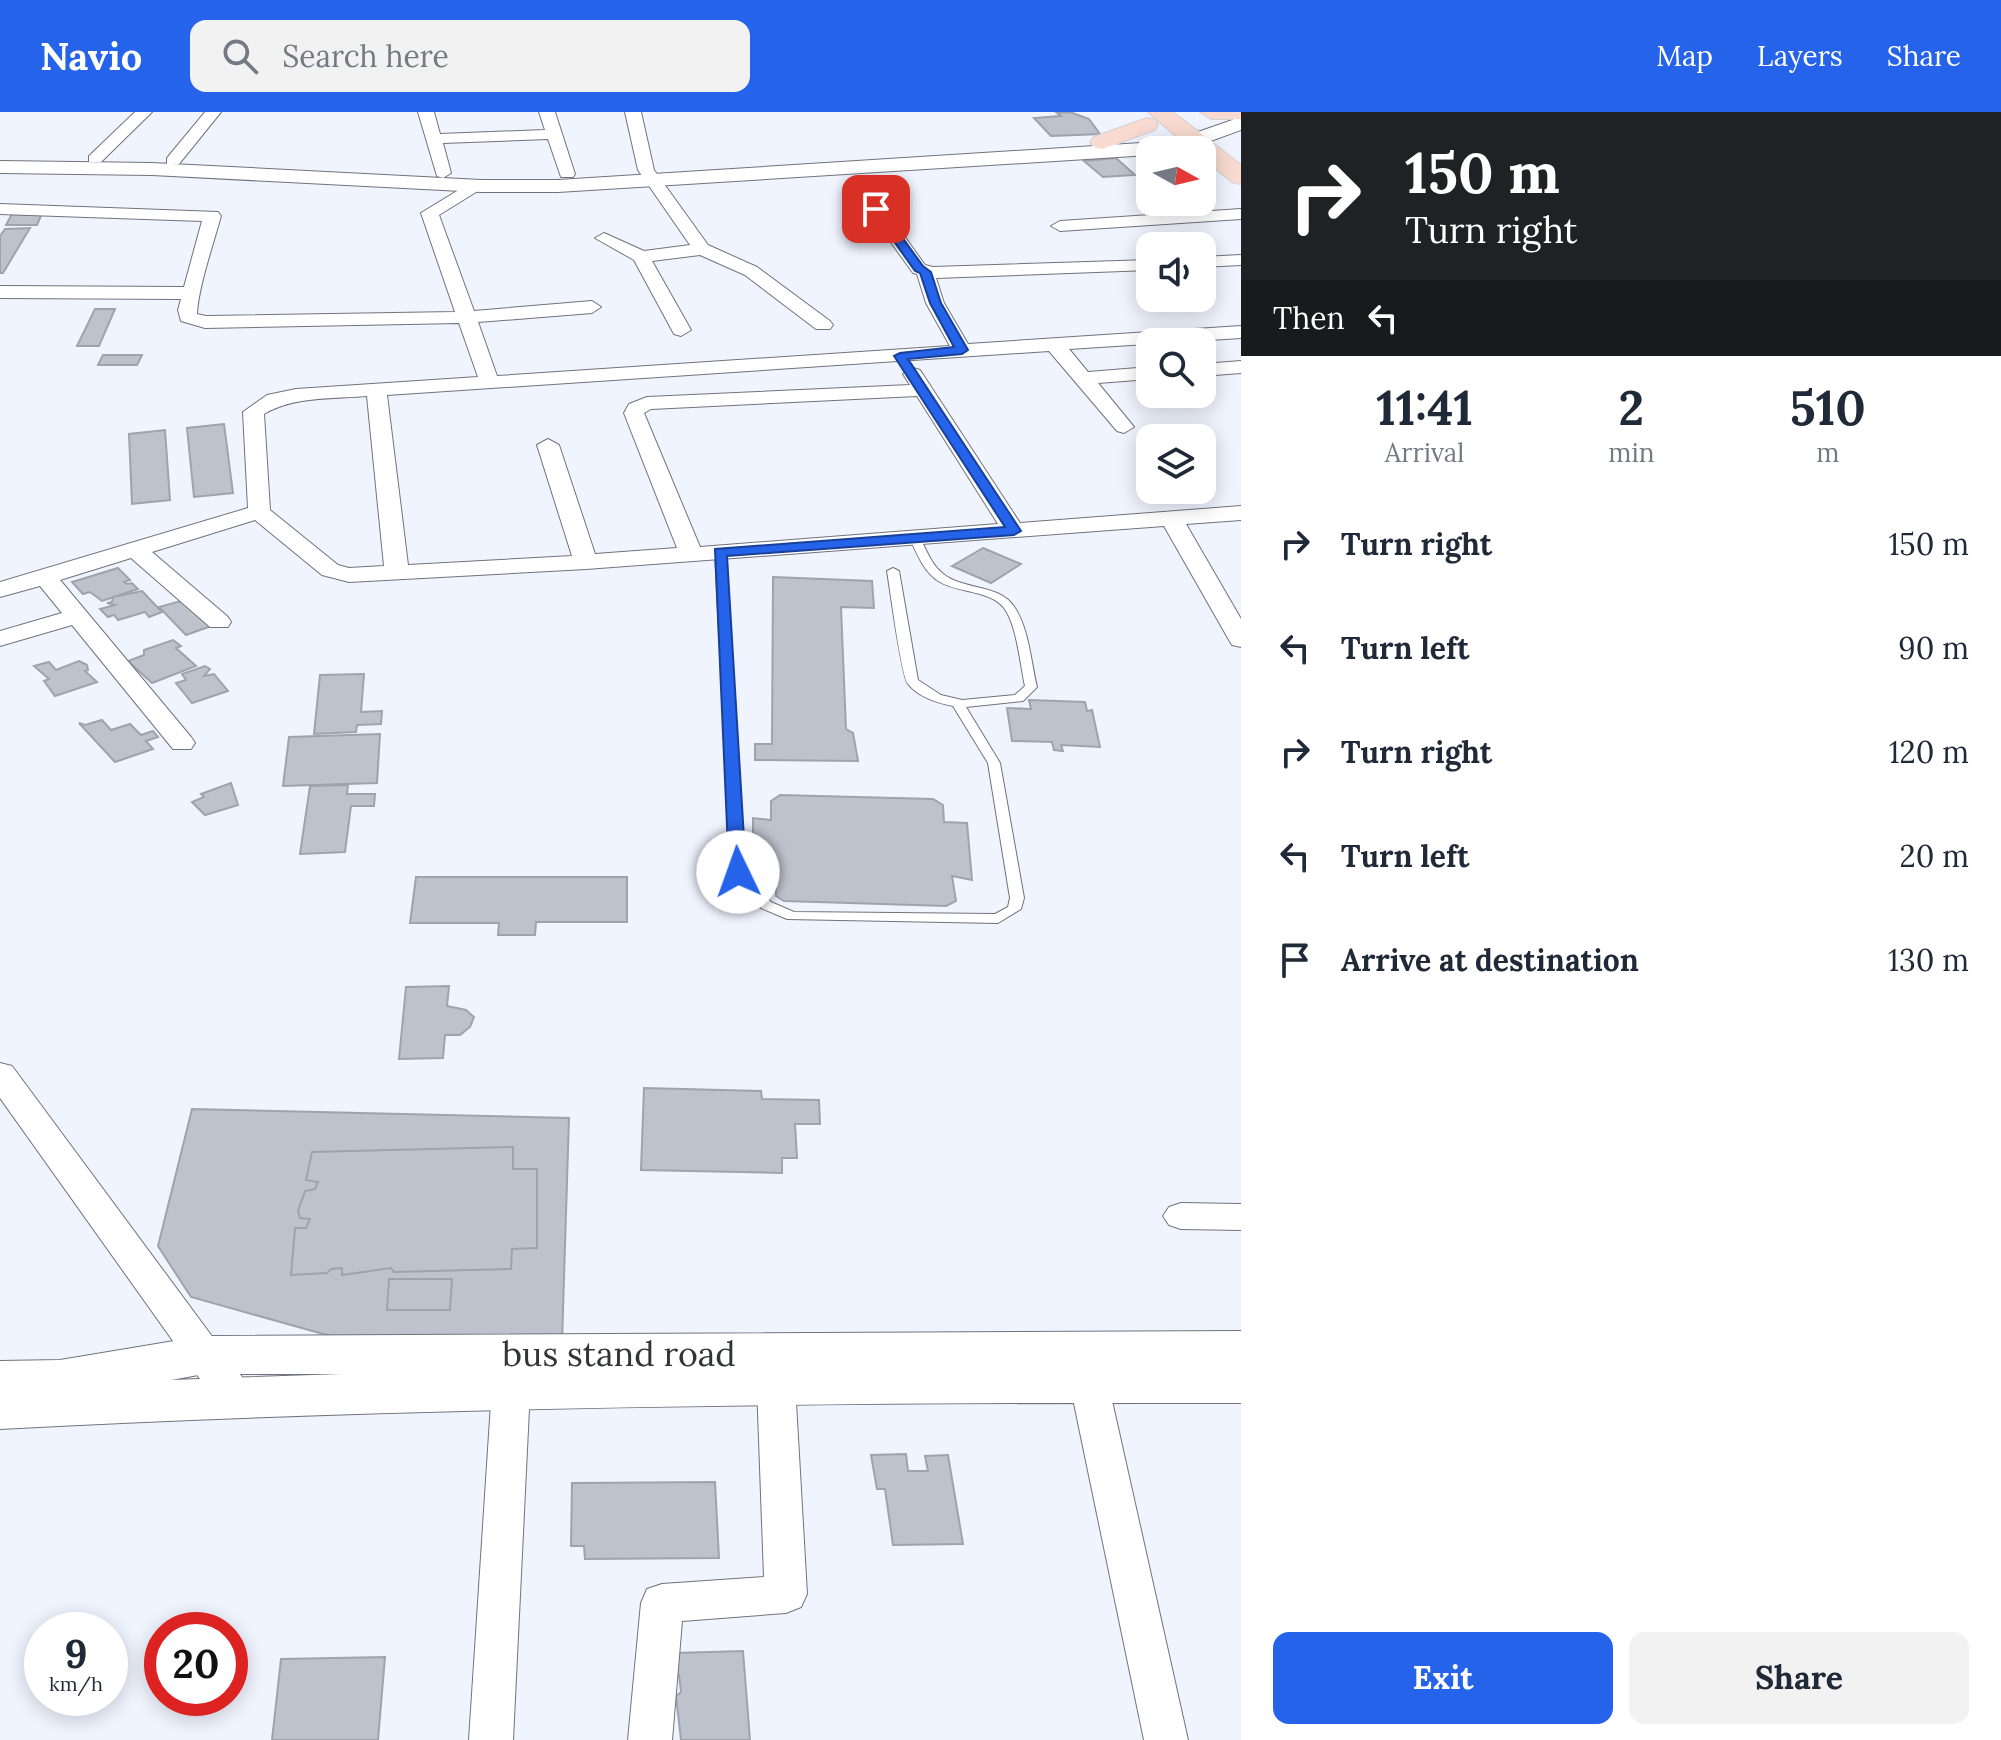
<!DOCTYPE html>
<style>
body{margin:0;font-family:Lora,serif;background:#f2f2f3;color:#1f2937;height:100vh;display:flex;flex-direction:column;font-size:30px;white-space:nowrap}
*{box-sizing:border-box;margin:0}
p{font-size:26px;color:#747a83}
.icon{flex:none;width:44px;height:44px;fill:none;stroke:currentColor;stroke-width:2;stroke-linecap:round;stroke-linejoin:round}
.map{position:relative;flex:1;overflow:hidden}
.panel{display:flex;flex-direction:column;background:#fff;width:760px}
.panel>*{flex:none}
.guide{background:#202124;color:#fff;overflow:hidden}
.needle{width:52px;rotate:98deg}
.controls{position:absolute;left:1136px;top:24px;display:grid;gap:16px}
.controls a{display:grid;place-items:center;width:80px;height:80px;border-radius:16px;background:#fff;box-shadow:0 4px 20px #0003;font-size:40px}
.speed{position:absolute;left:24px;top:1500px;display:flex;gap:16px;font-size:40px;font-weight:700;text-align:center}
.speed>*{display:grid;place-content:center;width:104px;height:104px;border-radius:50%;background:#fff;box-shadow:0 4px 20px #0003;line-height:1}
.speed small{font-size:20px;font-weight:400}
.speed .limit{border:12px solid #d22;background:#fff;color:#111}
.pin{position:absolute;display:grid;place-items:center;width:68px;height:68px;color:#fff;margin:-34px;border-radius:16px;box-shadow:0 4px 12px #0006}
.me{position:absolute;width:88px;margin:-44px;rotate:357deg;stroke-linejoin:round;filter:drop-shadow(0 0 6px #0008)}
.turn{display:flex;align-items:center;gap:28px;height:168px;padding:0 32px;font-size:36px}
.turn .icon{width:104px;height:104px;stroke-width:2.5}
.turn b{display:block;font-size:56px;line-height:68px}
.then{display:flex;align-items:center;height:76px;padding:0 32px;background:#0003;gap:16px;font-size:30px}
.eta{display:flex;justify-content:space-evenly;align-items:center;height:136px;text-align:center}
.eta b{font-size:48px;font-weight:800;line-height:56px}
.action{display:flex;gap:16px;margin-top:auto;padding:16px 32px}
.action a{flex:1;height:92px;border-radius:16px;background:#2563eb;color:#fff;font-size:32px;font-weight:800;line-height:92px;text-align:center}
.action a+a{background:#f2f2f3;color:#1f2937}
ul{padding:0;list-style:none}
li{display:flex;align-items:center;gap:24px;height:104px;padding:0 32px}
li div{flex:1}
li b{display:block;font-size:30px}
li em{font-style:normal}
header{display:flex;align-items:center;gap:48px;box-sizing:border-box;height:112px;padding:0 40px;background:#2563eb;color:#fff}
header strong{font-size:38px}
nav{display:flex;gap:44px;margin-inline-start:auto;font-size:28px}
.search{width:560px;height:72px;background:#f2f2f3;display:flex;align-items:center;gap:20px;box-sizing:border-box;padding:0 28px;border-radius:16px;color:#747a83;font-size:30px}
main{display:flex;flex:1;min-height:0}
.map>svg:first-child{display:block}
.building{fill:#bec2cc;stroke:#9fa3ad;stroke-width:2}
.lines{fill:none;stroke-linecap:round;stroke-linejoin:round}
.service-casing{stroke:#70737d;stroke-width:2}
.minor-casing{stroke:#70737d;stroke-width:2}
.tertiary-casing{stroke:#70737d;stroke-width:2}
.primary-casing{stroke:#d2d2d3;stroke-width:2}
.service{fill:#fff;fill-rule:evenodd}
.minor{fill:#fff;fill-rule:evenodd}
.tertiary{fill:#fff;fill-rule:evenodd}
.primary{fill:#f8dad0;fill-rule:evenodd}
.route{fill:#2563eb;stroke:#184099;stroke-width:2}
.labels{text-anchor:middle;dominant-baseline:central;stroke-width:8;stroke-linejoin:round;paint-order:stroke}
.near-street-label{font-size:34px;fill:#333438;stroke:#fff}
</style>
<header>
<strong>Navio</strong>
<div class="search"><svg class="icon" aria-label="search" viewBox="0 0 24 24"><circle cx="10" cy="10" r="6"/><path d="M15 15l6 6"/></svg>Search here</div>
<nav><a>Map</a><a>Layers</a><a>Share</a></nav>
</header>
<main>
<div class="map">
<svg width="1241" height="1628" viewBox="0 0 1241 1628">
<rect width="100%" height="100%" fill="#f0f4ff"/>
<!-- building -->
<g class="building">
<path d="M1070,0l19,7 11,15 -49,2 -17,-18 27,-2 -4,-3z"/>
<path d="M1116,46l19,17 -32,2 -19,-16z"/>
<path d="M43,99l-6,14h-31l7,-13z"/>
<path d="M30,116l-27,45h-3v-37l5,-7z"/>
<path d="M95,197h20l-16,37h-22z"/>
<path d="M103,243h39l-5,10h-39z"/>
<path d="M224,312l9,69 -39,4 -7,-69z"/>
<path d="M165,318l5,70 -38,4 -3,-70z"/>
<path d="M983,436l38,16 -30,19 -39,-17z"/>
<path d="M118,456l12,12 -6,2 3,2 5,-1 6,6 -36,12 -12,-9 -7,2 -11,-12z"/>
<path d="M773,465l99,4 2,27 -33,-1 5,122 7,4 5,28 -103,-1v-16h17z"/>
<path d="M142,479l20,21 -13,5 -4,-5 -27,8 -4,-5 -6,2 -8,-8 15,-4 -8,-2 5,-1 1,-5z"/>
<path d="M188,487l26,26 -28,10 -27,-28z"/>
<path d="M173,528l8,6 -5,2 20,18 -44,17 -24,-22 16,-6v-5z"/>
<path d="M79,549l8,4 1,5 -3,1 12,11 -42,14 -11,-15 5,-2 -15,-13 15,-4 7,8z"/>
<path d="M205,554l5,3 -6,7 10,-2 14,17 -36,12 -16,-20 10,-3 -4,-6z"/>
<path d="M364,562l-3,38 21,-1 -1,13 -24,1 -1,7 -42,2 6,-59z"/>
<path d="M1029,588l56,2 2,9 5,-1 8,37 -39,-2 2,6 -9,-1 -2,-8 -40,-1 -5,-33 24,1z"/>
<path d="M102,608l9,10 19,-6 11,11 12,-4 5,6 -12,4 7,8 -38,13 -36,-39 6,2z"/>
<path d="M380,622l-3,49 -94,3 6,-49z"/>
<path d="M231,671l7,22 -33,10 -13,-13 12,-5 -3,-3z"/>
<path d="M348,673l-1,9h28l-1,12h-23l-6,46 -45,2 10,-68z"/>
<path d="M780,683l153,4 10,6 1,17 23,1 5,57 -20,-4 4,25 -10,5 -162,-5 -8,-5v-24l-23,-6v-48l18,2v-19z"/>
<path d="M416,765h211v45h-91l-1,13h-37l1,-12h-89z"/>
<path d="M449,874l-2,20 19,4 8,7 -4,10 -10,8h-15l-2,23 -44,1 7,-72z"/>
<path d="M644,976l117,3 1,8 57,1 1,24h-25l2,34h-15v15l-141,-3z"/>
<path d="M192,997l377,9 -7,224 -203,2 -168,-47 -33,-51z"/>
<path d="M513,1035v22h24v79l-25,1 -1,20 -117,3 -3,-4 -49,7v-7l-11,1 -4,4 -36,2 4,-47h11l4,-9 -10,-1 -2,-7 7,-20 10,-2 3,-7 -12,-2 6,-28z"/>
<path d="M389,1167h63l-2,31h-63z"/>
<path d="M906,1342l2,17h20l-3,-15 23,-1 15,89 -70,1 -8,-56h-8l-6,-34z"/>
<path d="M715,1370l4,76 -134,1 -1,-13h-13l1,-63z"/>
<path d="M743,1539l7,89h-69l-5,-44 5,-4 -2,-17h-3l-1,-22z"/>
<path d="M385,1545l-7,83h-106l9,-81z"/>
</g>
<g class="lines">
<!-- service casing -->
<g class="service-casing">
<path id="service" d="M914,421l5,3c7,13 12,28 23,37 21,18 58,10 73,35 14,22 16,54 22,79l-14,14 -57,6 34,56 24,135 -3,11 -23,14 -211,-4 -26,-11 -30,-36 -16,-320 5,-3 5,3 20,319 26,31 23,10 201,2 13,-7 2,-9 -22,-135 -35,-57c-15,-3 -35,-9 -45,-22 -7,-9 -18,-96 -21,-113l6,-3 6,3 19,109 23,15 21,5 53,-5 10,-9c-5,-22 -8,-61 -21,-78 -14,-18 -46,-15 -64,-26 -16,-9 -24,-30 -31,-46z"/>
</g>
<!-- minor casing -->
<g class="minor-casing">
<g id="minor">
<path d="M135,0h17l-51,50h-12v-6z"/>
<path d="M205,0h16l-42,52h-12v-6z"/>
<path d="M418,0h16l6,22 105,-4 -6,-18h16l20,62 -2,3h-12l-13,-38 -105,4 8,30 -8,5 -6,-2z"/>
<path d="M625,0h16l13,58 54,75 49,22 73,54 3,4 -3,4h-14l-71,-54 -45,-20 -48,6 39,69 -10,6 -7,-2 -40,-74 -39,-22 9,-5 40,18 46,-6 -52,-75z"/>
<path d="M475,68l6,1 2,4 -2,4 -42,26 35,96 118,-10 9,6 -9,6 -114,9 19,54 453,-30 -24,-43 -9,-29 -4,-1 -46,-64 9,-5 6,1 43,60 8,2 217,-7v10l-214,8 8,25 24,41 273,-18v12l-172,11 19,23 62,-5v12l-52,4 36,44 -10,6 -7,-2 -68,-80 -662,44 21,170 164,-9 -35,-111 11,-6 11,6 36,109 82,-6 -53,-135 5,-9 18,-7 263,-12 -7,-11 10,-6 7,2 100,153 221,-17v14l-55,4 55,95v28l-9,-2 -3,-5 -65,-114 -578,43 -237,13 -27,-7 -67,-55 -103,32 76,65 3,5 -3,5h-18l-79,-69 -71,22 131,157 4,6 -4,6h-18l-101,-124 -72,21v-15l62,-18 -22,-27 -40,11v-15l248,-74 -5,-96 24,-17 29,-6 182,-12 -19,-54 -254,5 -24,-7 -3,-11 3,-11 -181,-1v-12l184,1 18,-66 -202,-7v-10l218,8 3,4c-8,29 -23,72 -24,98l9,2 249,-4 -34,-99zM367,284l17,170 -35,2 -11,-3 -68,-55 -6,-96c30,-18 68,-15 103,-18zM917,284l81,128 -298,23 -56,-134 7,-4z"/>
<path d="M1241,97v10l-181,12 -9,-5 9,-5z"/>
<path d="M1241,143v10l-39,2v-10z"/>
<path d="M1241,249v12l-39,3v-12z"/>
<path d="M0,951l12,3 236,319 5,11 -5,11 -14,5 -14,-5 -220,-309z"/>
<path d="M1181,1091l60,1v26l-60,-1 -12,-4 -6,-9 6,-9z"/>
<path d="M1085,1238l13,4 6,11 84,375h-44l-78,-375 6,-11z"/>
<path d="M776,1257l14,5 5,11 12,209 -6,13 -15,6 -104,8 -10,119h-44l13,-137 6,-14 15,-5 102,-7 -7,-192 5,-11z"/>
<path d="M511,1260l14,5 5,11 -17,352h-44l23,-352 5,-11z"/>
</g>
</g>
<!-- tertiary casing -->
<g class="tertiary-casing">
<g id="tertiary">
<path d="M1241,5v13l-55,20h-36v5l-592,37h-77l-329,-17 -152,-2v-12l152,2 329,17h77l614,-39z"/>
<path d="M1241,1219v72c-414,-1 -827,4 -1241,26v-68l60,-1 144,-24zM204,1262h138l-171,6z"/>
</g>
</g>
<!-- primary casing -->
<g class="primary-casing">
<g id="primary">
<path d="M1148,0h25l68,53v19l-9,-2 -30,-24v-8h-10z"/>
<path d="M1200,0h41v7h-30z"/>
<path d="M1147,6l8,2 3,5 -3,5 -53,19 -8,-2 -4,-5 4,-5z"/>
</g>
</g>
<!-- service -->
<use href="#service" class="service"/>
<!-- minor -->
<use href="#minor" class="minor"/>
<!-- tertiary -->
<use href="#tertiary" class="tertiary"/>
<!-- primary -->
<use href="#primary" class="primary"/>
</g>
<!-- route -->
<path class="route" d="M872,95h8l43,59 8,6 10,31 27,47 -6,4 -54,5 113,172 -7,4 -287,21 19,316 -8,5 -9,-5 -14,-323 290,-22 -111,-171 6,-3 54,-6 -24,-44 -10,-30 -5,-2 -44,-62z"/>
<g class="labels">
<!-- near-street labels -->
<g class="near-street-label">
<text x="619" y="1241">bus stand road</text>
</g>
</g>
</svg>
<div class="controls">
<a><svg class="needle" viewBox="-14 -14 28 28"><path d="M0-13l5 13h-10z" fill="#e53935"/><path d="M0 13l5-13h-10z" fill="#747a83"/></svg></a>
<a><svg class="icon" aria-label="sound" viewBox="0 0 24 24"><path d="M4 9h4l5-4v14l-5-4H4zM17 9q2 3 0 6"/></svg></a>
<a><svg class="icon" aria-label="search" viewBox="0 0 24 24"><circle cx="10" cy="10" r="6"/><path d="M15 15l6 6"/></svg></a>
<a><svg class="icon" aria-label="layers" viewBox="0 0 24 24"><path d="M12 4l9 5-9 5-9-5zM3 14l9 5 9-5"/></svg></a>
</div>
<div class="speed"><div>9<small>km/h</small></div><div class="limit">20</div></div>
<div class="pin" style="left:876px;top:97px;background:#d93025"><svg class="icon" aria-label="arrive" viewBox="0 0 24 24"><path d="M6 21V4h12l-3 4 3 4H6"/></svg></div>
<svg class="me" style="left:738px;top:760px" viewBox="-20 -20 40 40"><circle r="19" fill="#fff"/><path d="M0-13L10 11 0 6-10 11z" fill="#2563eb"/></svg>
</div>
<section class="panel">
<div class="guide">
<div class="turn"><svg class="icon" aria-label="right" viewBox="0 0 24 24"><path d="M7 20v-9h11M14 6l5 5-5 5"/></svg><div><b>150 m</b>Turn right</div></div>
<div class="then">Then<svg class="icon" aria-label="left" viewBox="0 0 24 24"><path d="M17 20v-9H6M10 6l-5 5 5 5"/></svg></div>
</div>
<div class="eta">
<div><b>11:41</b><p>Arrival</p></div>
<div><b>2</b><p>min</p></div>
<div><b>510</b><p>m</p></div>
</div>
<ul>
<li><svg class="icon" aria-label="right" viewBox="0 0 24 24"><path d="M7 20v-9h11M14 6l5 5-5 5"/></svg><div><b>Turn right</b></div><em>150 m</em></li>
<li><svg class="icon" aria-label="left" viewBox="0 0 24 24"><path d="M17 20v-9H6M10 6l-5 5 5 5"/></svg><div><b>Turn left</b></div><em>90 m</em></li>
<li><svg class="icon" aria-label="right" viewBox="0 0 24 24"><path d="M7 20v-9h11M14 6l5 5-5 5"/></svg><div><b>Turn right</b></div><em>120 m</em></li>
<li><svg class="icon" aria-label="left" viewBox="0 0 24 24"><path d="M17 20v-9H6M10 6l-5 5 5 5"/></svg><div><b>Turn left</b></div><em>20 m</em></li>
<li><svg class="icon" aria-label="arrive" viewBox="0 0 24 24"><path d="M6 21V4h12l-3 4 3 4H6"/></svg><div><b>Arrive at destination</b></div><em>130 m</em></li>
</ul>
<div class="action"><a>Exit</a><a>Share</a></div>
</section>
</main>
